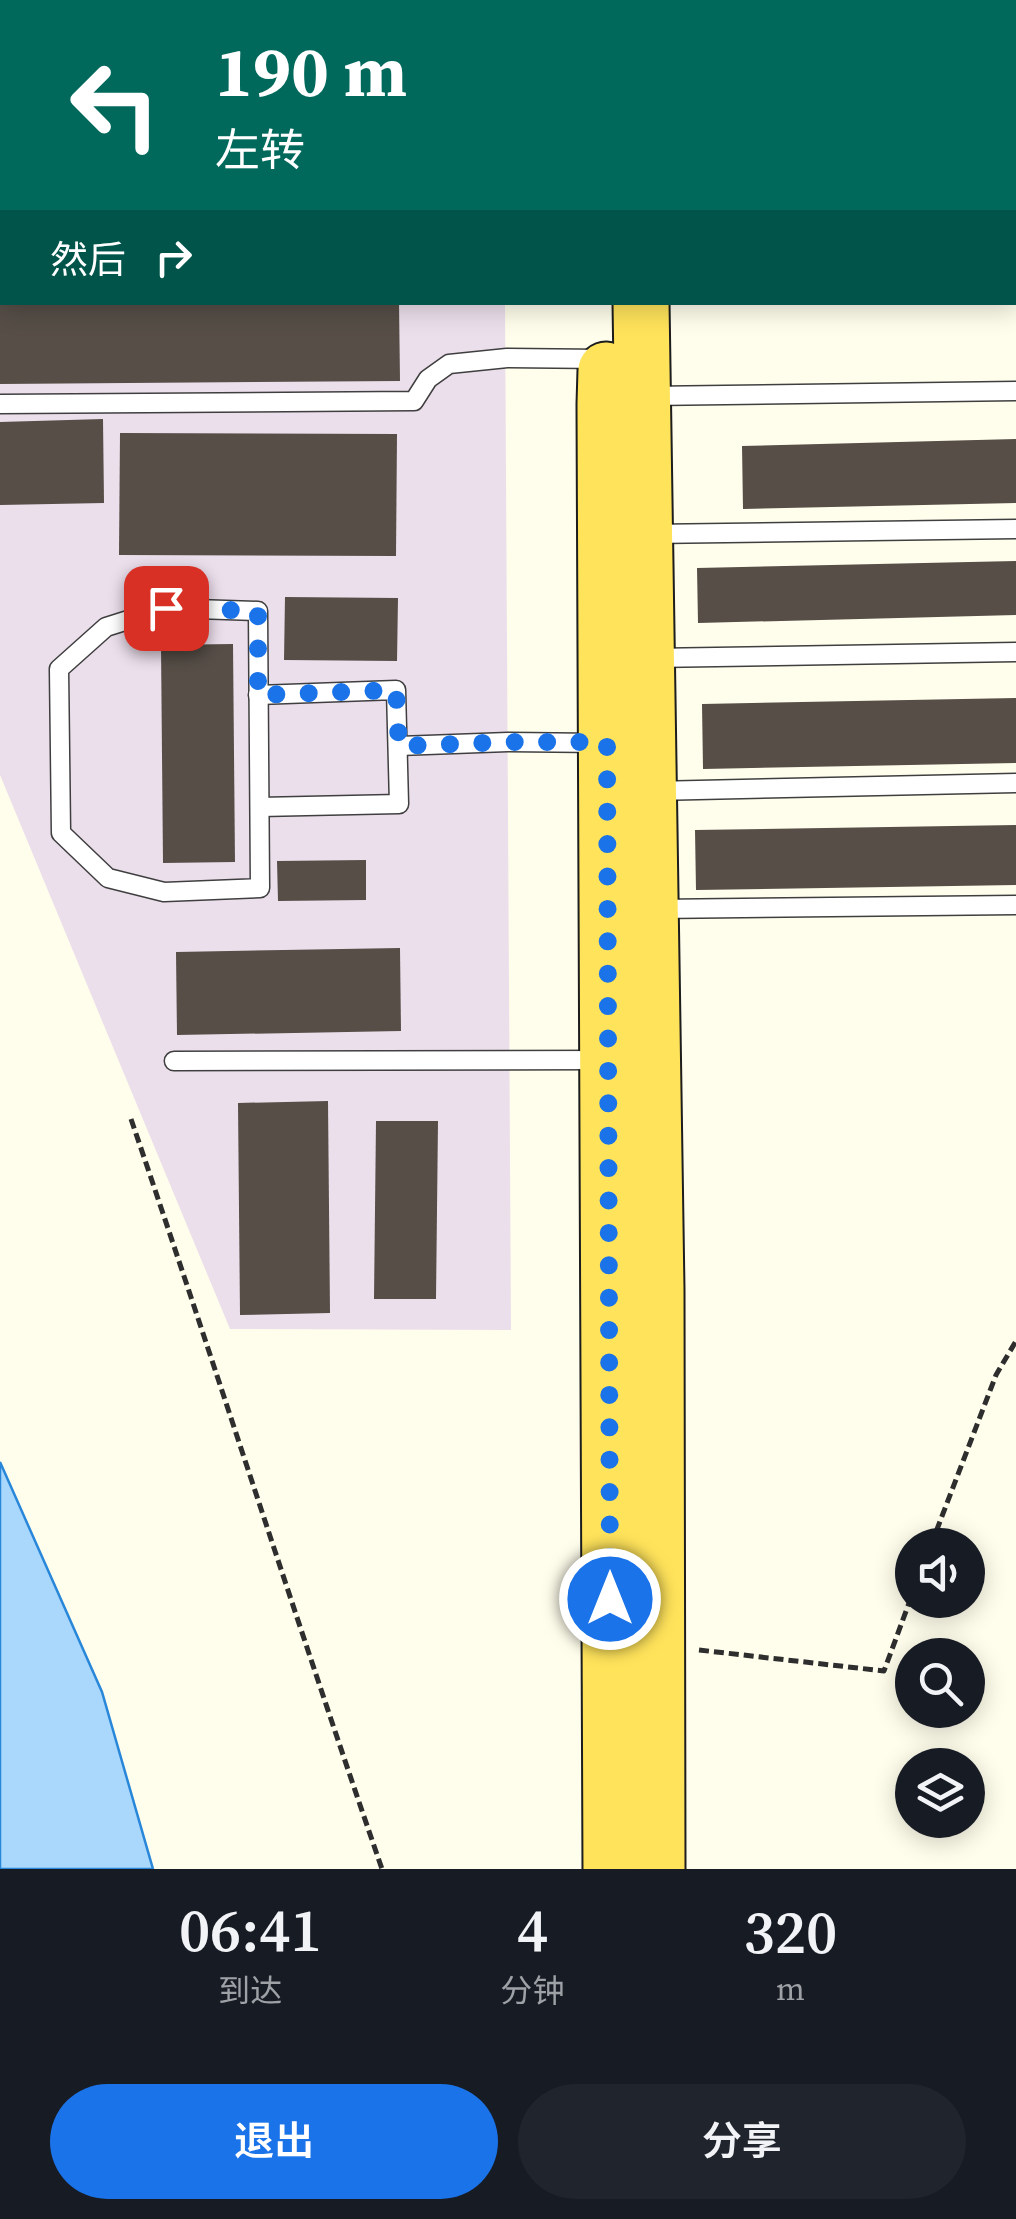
<!DOCTYPE html>
<html lang="zh">
<meta charset="utf-8">
<style>
body{margin:0;font-family:"Source Serif 4","Noto Sans SC",serif;background:#20242c;color:#f1f3f6;height:100vh;display:flex;flex-direction:column;font-size:38px;white-space:nowrap}
*{box-sizing:border-box;margin:0}
p{font-size:32px;color:#9ea1a6}
.icon{flex:none;width:55px;height:55px;fill:none;stroke:currentColor;stroke-width:2;stroke-linecap:round;stroke-linejoin:round}
.map{position:relative;height:1869px;overflow:hidden}
.sheet{display:flex;flex-direction:column;background:#171b24;flex:1}
.sheet>*{flex:none}
.guide{position:absolute;left:0px;top:0px;width:1018px;height:305px;box-shadow:0 5px 25px #0003;background:#00695c;color:#fff;overflow:hidden}
.tools{position:absolute;left:895px;top:1528px;display:grid;gap:20px}
.tools a{display:grid;place-items:center;width:90px;height:90px;border-radius:50%;background:#171b24;box-shadow:0 5px 25px #0003;font-size:50px}
.pin{position:absolute;display:grid;place-items:center;width:85px;height:85px;color:#fff;margin:-42px;border-radius:20px;box-shadow:0 5px 15px #0006}
.me{position:absolute;width:110px;margin:-55px;rotate:0deg;stroke-linejoin:round;filter:drop-shadow(0 0 8px #0008)}
.turn{display:flex;align-items:center;gap:35px;height:210px;padding:0 50px;font-size:45px}
.turn .icon{width:130px;height:130px;stroke-width:2.5}
.turn b{display:block;font-size:70px;line-height:85px}
.then{display:flex;align-items:center;height:95px;padding:0 50px;background:#0003;gap:20px;font-size:38px}
.eta{display:flex;justify-content:space-evenly;align-items:center;height:170px;text-align:center}
.eta b{font-size:60px;font-weight:600;line-height:70px}
.primary-button{display:flex;gap:20px;margin-top:auto;padding:20px 50px}
.primary-button a{flex:1;height:115px;border-radius:60px;background:#1a73e8;color:#fff;font-size:40px;font-weight:600;line-height:115px;text-align:center}
.primary-button a+a{background:#20242c;color:#f1f3f6}
.map>svg:first-child{display:block}
.industrial{fill:#ecdfec}
.water{fill:#aad7fc;stroke:#2987da;stroke-width:2.5}
.building{fill:#564e47}
.lines{fill:none;stroke-linecap:round;stroke-linejoin:round}
.service-casing{stroke:#3f3f3f;stroke-width:21}
.primary-casing{stroke:#1d1d1d;stroke-width:59}
.path{stroke:#2e2e2e;stroke-width:5;stroke-dasharray:10 5;stroke-linecap:butt}
.service{stroke:#fff;stroke-width:18}
.primary{stroke:#ffe35b;stroke-width:55}
.route{stroke:#1a73e8;stroke-width:18;stroke-dasharray:0 32.4}
</style>
<div class="map">
<svg width="1016" height="1869" viewBox="0 0 1016 1869">
<rect width="100%" height="100%" fill="#fffdeb"/>
<!-- industrial -->
<path class="industrial" d="M0,0h500v2h-498v300l503,1 6,1027 -281,-1 -230,-554z"/>
<!-- water -->
<path class="water" d="M0,1462l102,230 51,177h-153z"/>
<!-- building -->
<g class="building">
<path d="M0,302h399l1,79 -400,3z"/>
<path d="M103,419l1,84 -104,2v-83z"/>
<path d="M120,433l277,1 -1,122 -277,-1z"/>
<path d="M1016,439v64l-273,6 -1,-63z"/>
<path d="M1016,561v54l-318,8 -1,-55z"/>
<path d="M285,597l113,1 -1,63 -113,-1z"/>
<path d="M233,644l2,218 -72,1 -2,-218z"/>
<path d="M1016,698v65l-313,6 -1,-65z"/>
<path d="M1016,825v60l-320,5 -1,-60z"/>
<path d="M366,860v40l-88,1 -1,-40z"/>
<path d="M400,948l1,83 -224,4 -1,-83z"/>
<path d="M328,1101l2,212 -90,2 -2,-212z"/>
<path d="M376,1121h62l-2,178h-62z"/>
</g>
<g class="lines">
<!-- service casing -->
<g class="service-casing">
<g id="service">
<path d="M377,0v2"/>
<path d="M0,128h2"/>
<path d="M648,396l368,-5"/>
<path d="M0,404l414,-3 14,-22 21,-15 58,-6 95,1"/>
<path d="M650,534l366,-5"/>
<path d="M166,608l92,3 2,277 -96,4 -56,-14 -47,-45 -2,-164 47,-42z"/>
<path d="M652,658l364,-6"/>
<path d="M258,695l138,-5 3,114 -139,3"/>
<path d="M399,746l109,-4 93,1"/>
<path d="M654,791l362,-8"/>
<path d="M657,909l359,-4"/>
<path d="M174,1061l430,-1"/>
</g>
</g>
<!-- primary casing -->
<g class="primary-casing">
<g id="primary">
<path d="M599,0v2"/>
<path d="M641,302l15,988 1,579"/>
<path d="M606,370l-1,34 6,1465"/>
</g>
</g>
<!-- path -->
<g class="path">
<path d="M131,1119c85,249 165,501 251,750"/>
<path d="M931,1545l65,-170 20,-34"/>
<path d="M699,1650l185,21 28,-76"/>
</g>
<!-- service -->
<use href="#service" class="service"/>
<!-- primary -->
<use href="#primary" class="primary"/>
</g>
<g class="lines">
<!-- route -->
<path class="route" d="M166,608l92,3v84l138,-5 3,56 109,-4h99l3,857"/>
</g>
</svg>
<div class="tools">
<a><svg class="icon" aria-label="sound" viewBox="0 0 24 24"><path d="M4 9h4l5-4v14l-5-4H4zM17 9q2 3 0 6"/></svg></a>
<a><svg class="icon" aria-label="search" viewBox="0 0 24 24"><circle cx="10" cy="10" r="6"/><path d="M15 15l6 6"/></svg></a>
<a><svg class="icon" aria-label="layers" viewBox="0 0 24 24"><path d="M12 4l9 5-9 5-9-5zM3 14l9 5 9-5"/></svg></a>
</div>
<div class="pin" style="left:166px;top:608px;background:#d93025"><svg class="icon" aria-label="arrive" viewBox="0 0 24 24"><path d="M6 21V4h12l-3 4 3 4H6"/></svg></div>
<svg class="me" style="left:610px;top:1599px" viewBox="-20 -20 40 40"><circle r="17" fill="#1a73e8" stroke="#fff" stroke-width="3"/><path d="M0-11L8 9 0 5-8 9z" fill="#fff"/></svg>
<div class="guide">
<div class="turn"><svg class="icon" aria-label="left" viewBox="0 0 24 24"><path d="M17 20v-9H6M10 6l-5 5 5 5"/></svg><div><b>190 m</b>左转</div></div>
<div class="then">然后<svg class="icon" aria-label="right" viewBox="0 0 24 24"><path d="M7 20v-9h11M14 6l5 5-5 5"/></svg></div>
</div>
</div>
<section class="sheet">
<div class="eta">
<div><b>06:41</b><p>到达</p></div>
<div><b>4</b><p>分钟</p></div>
<div><b>320</b><p>m</p></div>
</div>
<div class="primary-button"><a>退出</a><a>分享</a></div>
</section>
